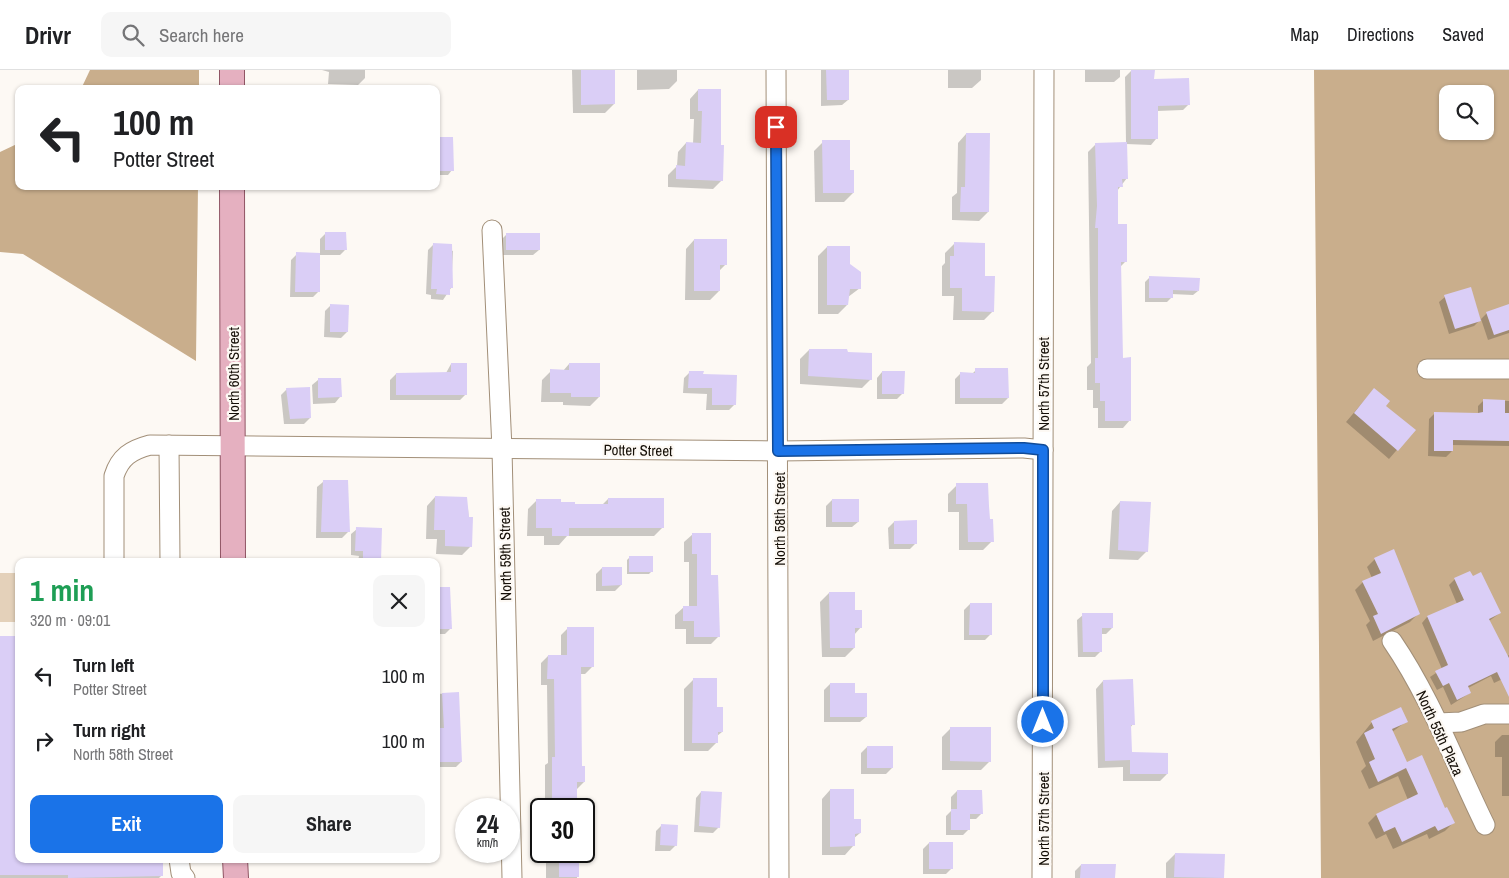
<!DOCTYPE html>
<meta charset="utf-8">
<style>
body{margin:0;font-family:"Archivo Narrow",sans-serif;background:#f6f6f6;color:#202124;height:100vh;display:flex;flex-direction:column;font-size:19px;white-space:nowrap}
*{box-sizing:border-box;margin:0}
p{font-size:16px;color:#757577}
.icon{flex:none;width:28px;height:28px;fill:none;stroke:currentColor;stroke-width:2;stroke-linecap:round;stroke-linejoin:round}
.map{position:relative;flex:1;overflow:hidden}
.drawer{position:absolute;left:15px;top:488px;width:425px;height:305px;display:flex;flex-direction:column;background:#fff;border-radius:10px;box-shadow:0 1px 4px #0004}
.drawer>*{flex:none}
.guide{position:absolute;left:15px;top:15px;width:425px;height:105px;border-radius:10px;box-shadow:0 1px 4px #0004;background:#fff;color:#202124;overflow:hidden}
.buttons{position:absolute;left:1439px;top:15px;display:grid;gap:10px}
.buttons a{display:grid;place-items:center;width:55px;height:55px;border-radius:10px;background:#fff;box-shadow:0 1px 4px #0004;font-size:25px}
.speed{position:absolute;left:455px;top:728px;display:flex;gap:10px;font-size:25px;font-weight:700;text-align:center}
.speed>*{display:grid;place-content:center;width:65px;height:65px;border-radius:50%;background:#fff;box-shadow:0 1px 4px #0004;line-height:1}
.speed small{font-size:12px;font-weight:400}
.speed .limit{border:2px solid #111;border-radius:8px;background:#fff;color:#111}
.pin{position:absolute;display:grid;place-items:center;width:42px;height:42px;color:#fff;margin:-21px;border-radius:10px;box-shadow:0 2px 8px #0006}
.me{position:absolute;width:55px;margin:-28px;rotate:0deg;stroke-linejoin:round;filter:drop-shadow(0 0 4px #0008)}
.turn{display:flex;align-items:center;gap:18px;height:105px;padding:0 15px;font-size:22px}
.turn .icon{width:65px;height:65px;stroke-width:2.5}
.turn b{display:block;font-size:35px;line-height:42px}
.round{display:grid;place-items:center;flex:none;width:52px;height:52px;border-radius:10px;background:#f6f6f6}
.overview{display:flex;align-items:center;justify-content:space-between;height:85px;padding:0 15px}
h1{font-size:30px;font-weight:700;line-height:38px;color:#1e9e55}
.action{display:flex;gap:10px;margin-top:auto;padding:10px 15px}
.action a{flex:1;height:58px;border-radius:10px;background:#1a73e8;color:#fff;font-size:20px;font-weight:700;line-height:58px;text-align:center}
.action a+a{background:#f6f6f6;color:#202124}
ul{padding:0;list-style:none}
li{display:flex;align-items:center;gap:15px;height:65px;padding:0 15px}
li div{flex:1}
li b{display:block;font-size:19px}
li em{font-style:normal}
header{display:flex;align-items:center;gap:30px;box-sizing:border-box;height:70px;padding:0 25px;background:#fff;border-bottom:1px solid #e0e0e0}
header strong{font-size:24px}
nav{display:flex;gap:28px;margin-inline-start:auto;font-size:18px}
.search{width:350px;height:45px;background:#f6f6f6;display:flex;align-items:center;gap:12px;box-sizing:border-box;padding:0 18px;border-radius:10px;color:#757577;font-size:19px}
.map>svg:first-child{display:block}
.green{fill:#e4d1ba}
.forest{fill:#c9ae8c;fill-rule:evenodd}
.shadow{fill:#0003}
.building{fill:#dacef6}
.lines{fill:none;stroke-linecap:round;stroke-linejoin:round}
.minor-casing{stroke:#a28f78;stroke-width:21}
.major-casing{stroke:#905564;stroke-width:26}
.minor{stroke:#fff;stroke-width:19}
.major{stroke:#e5b0c0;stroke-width:24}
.route-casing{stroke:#114b97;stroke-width:12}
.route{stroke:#1a73e8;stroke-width:9}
.labels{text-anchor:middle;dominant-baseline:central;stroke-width:4.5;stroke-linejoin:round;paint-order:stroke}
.street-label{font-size:15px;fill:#150f07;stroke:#fdf9f4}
</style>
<header>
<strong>Drivr</strong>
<div class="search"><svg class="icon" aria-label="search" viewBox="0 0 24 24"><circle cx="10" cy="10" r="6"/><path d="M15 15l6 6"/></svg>Search here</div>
<nav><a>Map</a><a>Directions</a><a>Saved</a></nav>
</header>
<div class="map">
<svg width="1509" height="808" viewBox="0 0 1509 808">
<rect width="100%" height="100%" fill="#fdf9f4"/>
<!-- green -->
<rect class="green" x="0" y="503" width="19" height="49"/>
<!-- forest -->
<g class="forest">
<path d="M90,0h109v19h-118z"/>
<path d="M1314,0h195v808h-188zM1448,24h37v37h-37z"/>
<path d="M19,73v43h179l-2,175 -173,-107 -23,-2v-100z"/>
</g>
<!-- shadow -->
<g class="shadow">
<path d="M322,0h43v8l-7,7 -30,-1 1,-12z"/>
<path d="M572,0h41l1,34 -9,9h-32z"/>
<path d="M637,0h40v11l-8,8 -32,1z"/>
<path d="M821,0h27v30l-6,5 -21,1z"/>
<path d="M948,0h33v10l-9,8h-24z"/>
<path d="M1085,0h35v7l-6,5h-29z"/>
<path d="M1131,1l22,10 36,23 -6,6 -26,1 -1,28 -5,6 -25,-1 1,34 -10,13 -1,34 9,37 -5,5 2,92 8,61 -7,8h-25v-20h-5v-18h-6v-23l4,-4 -3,-211 8,-8 30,-1 -1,-66z"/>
<path d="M698,20l24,90 -9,9 -45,-2v-12l9,-9 1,-14 8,-9 7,1 1,-25h-4v-20z"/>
<path d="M966,64l22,78 -9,9 -27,-1v-23l5,-4 1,-50z"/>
<path d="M436,68l16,32 -4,5h-12z"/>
<path d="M823,72l26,29 4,22 -9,9h-29l-1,-51z"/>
<path d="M326,163l19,17 -5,5h-21v36l-6,6h-23l1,-37 6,-6h23v-15z"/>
<path d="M507,164l32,16 -6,5h-32v-15z"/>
<path d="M694,170l32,24 -7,7v20l-9,9h-25l1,-51z"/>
<path d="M434,174l19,7 -2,37 -8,12 -12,-1v-4l-5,-1 2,-44z"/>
<path d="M954,174l29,33 10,34 -9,9h-31l1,-24h-12v-30l3,-3v-10z"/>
<path d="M827,177l22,17 11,24 -12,9 -1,8 -9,9h-20v-58z"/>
<path d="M1150,207l48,14 -5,4 -22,-1v4l-4,4h-22v-20z"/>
<path d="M1445,227l35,23 7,-7 22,-7v27l-21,7 -7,-21 -7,7 -25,8 -10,-32z"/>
<path d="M331,235l16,27 -6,6 -17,-1 1,-26z"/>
<path d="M809,280l62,29 -9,9 -62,-4v-25z"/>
<path d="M451,294l15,30 -6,6h-70v-20l6,-6 50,-1z"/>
<path d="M569,294l30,33 -9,9 -27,-1v-3h-22l1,-22 9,-9h12z"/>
<path d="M976,300l32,28 -6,6h-47v-25l5,-5h12z"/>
<path d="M690,302l12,3 33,29 -6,6h-23l1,-16 -24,-1 1,-15z"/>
<path d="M882,302l21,21 -6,6h-20v-21z"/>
<path d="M318,310l22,17 -5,6 -22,1 -1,-19z"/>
<path d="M287,319l23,29 -6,6h-20l-3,-29z"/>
<path d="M1374,319l10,17 30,24 -25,29 -43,-37z"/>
<path d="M1484,330l25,1v45l-57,-1v6l-6,6 -18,-1 1,-37 6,-6 43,1v-8z"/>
<path d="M323,412l25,50 -6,6h-26l1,-51z"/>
<path d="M957,415l32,35 3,21 -9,9h-24v-38h-11v-18z"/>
<path d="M435,427l33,12 3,37 -9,9 -26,-1 1,-15h-11l1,-33z"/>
<path d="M608,429l55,28 -9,9h-87l-8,9h-15v-9h-17l1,-27 9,-9 37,5h28z"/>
<path d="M832,430l26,22 -6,5h-26v-21z"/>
<path d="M1120,432l27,49 -9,9 -29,-1 3,-48z"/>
<path d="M894,452l22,21 -6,6h-21l-1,-21z"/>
<path d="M357,459h23l-1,32h-21l1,-5 -8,-1v-21z"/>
<path d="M693,464l17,42 9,60 -8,8h-25v-15h-11v-14l9,-8h5v-45h-5v-20z"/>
<path d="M630,487l22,14 -3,3h-22v-14z"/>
<path d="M1375,489l43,55 -8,8 -37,19 -7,-16 4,-4 -15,-31 8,-8 9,-4 -5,-11z"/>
<path d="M602,498l19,17 -6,6h-19v-17z"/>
<path d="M1455,509l45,34 -11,8 18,35 2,-1v21l-15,7 -3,-7 -23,12 2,5 -19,12 -8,-18 -6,3 -7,-13 12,-8 -20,-46 5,-6 30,-13 -8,-19z"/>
<path d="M436,518l15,40 -6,6h-9z"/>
<path d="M829,523l32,34 -7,8v13l-9,9h-23l-2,-55z"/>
<path d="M970,534l20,31 -5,5h-21v-30z"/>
<path d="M1083,545l29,13 -6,6h-6l1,17 -6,6h-17l-1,-37z"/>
<path d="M568,558l24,39 -7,7h-5l1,94 3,14 -8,8v19h-31v-44l3,-2 -1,-78h-6v-22l7,-7h13v-21z"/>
<path d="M0,567l19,222h142v17l-2,2h-159z"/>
<path d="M693,610l22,28 7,24 -5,4v6l-9,9h-24v-62z"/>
<path d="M1103,611l30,43 -3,4 1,25 36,21 -7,7h-37v-14l-25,1 -2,-79z"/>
<path d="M830,614l23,10 13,23 -6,5h-36v-32z"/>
<path d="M458,623l3,69 -5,5h-20v-73z"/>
<path d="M1407,651l-15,11 14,32 47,59 -8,8 -16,8 -2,-5 -34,15 -7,-15 -10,5 -8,-16 8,-8 32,-15 -10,-24 -29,13 -8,-18 5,-5 -10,-24 16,-20z"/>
<path d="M951,658l39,33 -9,9h-39v-33z"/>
<path d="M1502,665h7v61h-7v-39h-7v-15z"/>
<path d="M867,677l25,21 -6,6h-25v-21z"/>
<path d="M830,720l30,43 -7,6v7l-8,9h-23v-56z"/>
<path d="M957,721l25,22 -6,6h-8l1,10 -6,6h-17v-19l5,-5v-14z"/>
<path d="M701,722l18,35 -6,6 -19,-1 2,-34z"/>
<path d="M662,755l14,20 -6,6h-15l1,-20z"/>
<path d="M929,773l23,25 -6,6h-23v-25z"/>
<path d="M546,781h32l-1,27h-31z"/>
<path d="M1175,784l48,1v23h-57v-15z"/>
<path d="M1081,795l33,13h-39v-7z"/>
</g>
<!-- building -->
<g class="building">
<path d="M581,0h34v34l-34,1z"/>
<path d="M826,0h23v30h-22z"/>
<path d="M1131,0h24l-1,9 35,-1 1,27 -32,1v33h-27z"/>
<path d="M698,19h23v56h3l-1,36 -47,-2v-14l9,1 1,-24 15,1 1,-32h-4z"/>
<path d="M966,63h24l-1,79h-29l1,-25h4z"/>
<path d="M436,67h17l1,34h-18z"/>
<path d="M822,70h28v30h4v23h-31z"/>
<path d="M1127,72l1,37h-6l1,8h-5v37h9v38h-6l2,96 8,-1v64h-26v-20h-5v-18h-5v-25h3v-130h-3l2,-22 -2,-63z"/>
<path d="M325,162h21l1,18h-22z"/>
<rect x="506" y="163" width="34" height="17"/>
<path d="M694,169h33v26h-7v26h-26z"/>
<path d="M954,172l31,1v33h10l-1,36 -32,-1v-23h-12v-32h4z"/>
<path d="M433,173l19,1 1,44h-3v7l-14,-1 1,-5h-6z"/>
<path d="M827,176h23v18l11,8v17h-11l-2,16h-21z"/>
<path d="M296,182l24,1v39h-25z"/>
<path d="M1149,206l51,2 -1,13 -26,-1v8h-24z"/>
<path d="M1471,217l10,34 -26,8 -11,-34z"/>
<path d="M330,234l19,1 -1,27h-18z"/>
<path d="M1509,234v26l-15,5 -8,-23z"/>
<path d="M809,279h38l1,3 24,1v27l-64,-4z"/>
<path d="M451,293h16v32h-71v-22l55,-1z"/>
<path d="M569,293h31v34h-29v-4h-21v-24l19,1z"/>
<path d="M975,298h33l1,30h-49v-26l15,1z"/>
<path d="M689,301h15l-1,3 34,1 -1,30h-24v-17h-24z"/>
<path d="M882,301h23l-1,23h-22z"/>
<path d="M318,308h23l1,19 -24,1z"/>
<path d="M310,317l1,31 -21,1 -4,-31z"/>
<path d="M1374,318l16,13 -4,5 30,24 -18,21 -44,-38z"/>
<path d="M1483,329l22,1v13h4v28l-56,-1v11h-19v-39l44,1 5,-1z"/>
<path d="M323,410h25l2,52h-29z"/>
<path d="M956,413h32l1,23 1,13h3l1,23h-26l-1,-38h-11z"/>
<path d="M435,426l32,1 2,20h4l-1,30 -27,-1v-16h-11z"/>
<path d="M608,428h56v30h-95v8h-17v-8h-16v-29h25v3h14v2h33z"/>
<rect x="832" y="429" width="27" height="23"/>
<path d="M1120,431l31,1 -3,50 -30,-2z"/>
<path d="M917,450v24h-23v-23z"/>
<path d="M356,457l26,1 -1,33h-18v-10h-8z"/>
<path d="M692,463h19v42h7l2,62h-26v-16h-11v-15h14v-52h-5z"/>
<path d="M1394,479l26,65 -39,20 -8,-18 5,-2 -16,-33 19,-8 -7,-15z"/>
<rect x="629" y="486" width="24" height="16"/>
<path d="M602,497h20v18l-20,1z"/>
<path d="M1470,501l3,5 8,-4 20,41 -12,6 20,39v39l-12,-25 -29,14 3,7 -14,7 -8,-17 -6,3 -8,-15 13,-6 -21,-49 37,-16 -10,-22z"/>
<path d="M436,517h14l2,42h-16z"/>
<path d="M829,522h26v18h7v18h-7v20h-25z"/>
<path d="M970,533h22v32h-23z"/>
<path d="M1082,543h31v15h-11v24h-19z"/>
<path d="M567,557h27v40h-13l1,99h3v16h-8v26h-25v-51h3l-1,-78h-7l1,-24h19z"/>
<path d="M0,566h19v223h144v17l-95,2v-3h-68z"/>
<path d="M693,608h24v29h6v25h-5v11h-26z"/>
<path d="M1133,609l2,46h-4l1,27 36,1v21h-38v-14l-25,1 -2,-81z"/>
<path d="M830,613h25v10h12v24h-37z"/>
<path d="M459,622l3,70h-25v-34h7l-2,-35z"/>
<path d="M1401,637l7,15 -16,7 15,33 15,-7 23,53 2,-1 8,16 -17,8 -3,-5 -33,16 -7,-15 -11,5 -8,-18 42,-20 -12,-26 -28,14 -9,-20 6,-3 -11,-26 10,-5 -3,-7z"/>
<path d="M950,657h41v35l-41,-1z"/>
<rect x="867" y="676" width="26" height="22"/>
<path d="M830,719h24v30h7v14l-6,1v12l-25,1z"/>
<path d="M957,720h25l1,24h-13v16h-19v-21h6z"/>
<path d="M701,721l21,1 -2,36 -21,-2z"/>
<path d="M661,754l17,1 -1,21 -17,-1z"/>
<rect x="929" y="772" width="24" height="27"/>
<rect x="559" y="781" width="20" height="26"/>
<path d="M1175,783l50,1 -1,24 -50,-1z"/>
<path d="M1081,794h35l-1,14h-35z"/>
</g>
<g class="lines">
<!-- minor casing -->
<g class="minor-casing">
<g id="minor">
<path d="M776,0l3,808"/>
<path d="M492,160l10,219 10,429"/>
<path d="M1427,299h82"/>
<path d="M169,375l1,116"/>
<path d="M114,491v-85c6,-19 17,-26 36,-31l628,6 246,-3 19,2"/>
<path d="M1392,571c39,57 63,123 93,184"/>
<path d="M1438,653l23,-1 23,-8h25"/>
<path d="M179,789l2,14 4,5"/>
<path d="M1042,808l2,-808"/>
</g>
</g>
<!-- major casing -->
<g class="major-casing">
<g id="major">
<path d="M232,0v19"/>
<path d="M232,116l1,375"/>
<path d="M235,789l1,19"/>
</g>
</g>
<!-- minor -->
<use href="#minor" class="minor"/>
<!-- major -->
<use href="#major" class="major"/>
</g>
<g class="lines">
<!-- route casing -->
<g class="route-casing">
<path id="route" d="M776,57l2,324 246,-3 19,2v272"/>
</g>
<!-- route -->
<use href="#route" class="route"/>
</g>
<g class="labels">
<!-- street labels -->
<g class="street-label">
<text transform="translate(233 304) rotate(-90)">North 60th Street</text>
<text transform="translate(1043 314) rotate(-90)">North 57th Street</text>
<text transform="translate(638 380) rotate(1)">Potter Street</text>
<text transform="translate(779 449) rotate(-90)">North 58th Street</text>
<text transform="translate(505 484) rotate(-91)">North 59th Street</text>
<text transform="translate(1440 663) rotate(65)">North 55th Plaza</text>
<text transform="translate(1043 749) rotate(-90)">North 57th Street</text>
</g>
</g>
</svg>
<div class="buttons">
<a><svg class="icon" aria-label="search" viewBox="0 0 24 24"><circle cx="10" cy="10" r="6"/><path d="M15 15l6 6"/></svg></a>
</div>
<div class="speed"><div>24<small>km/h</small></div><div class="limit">30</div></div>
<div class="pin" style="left:776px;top:57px;background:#d93025"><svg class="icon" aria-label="arrive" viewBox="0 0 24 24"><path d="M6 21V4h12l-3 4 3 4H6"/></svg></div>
<svg class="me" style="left:1043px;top:652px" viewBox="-20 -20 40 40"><circle r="17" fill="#1a73e8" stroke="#fff" stroke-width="3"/><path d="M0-11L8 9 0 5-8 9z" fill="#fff"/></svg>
<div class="guide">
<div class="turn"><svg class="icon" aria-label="left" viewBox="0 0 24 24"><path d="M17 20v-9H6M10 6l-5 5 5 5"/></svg><div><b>100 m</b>Potter Street</div></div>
</div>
<section class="drawer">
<div class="overview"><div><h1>1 min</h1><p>320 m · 09:01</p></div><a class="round"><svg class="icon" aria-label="close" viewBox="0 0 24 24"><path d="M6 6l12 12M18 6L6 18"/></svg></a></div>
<ul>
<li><svg class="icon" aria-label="left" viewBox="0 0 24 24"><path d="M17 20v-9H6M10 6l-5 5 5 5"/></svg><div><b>Turn left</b><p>Potter Street</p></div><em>100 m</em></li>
<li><svg class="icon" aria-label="right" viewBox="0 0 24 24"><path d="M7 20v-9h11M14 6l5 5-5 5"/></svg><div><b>Turn right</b><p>North 58th Street</p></div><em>100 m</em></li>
</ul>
<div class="action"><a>Exit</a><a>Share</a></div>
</section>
</div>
